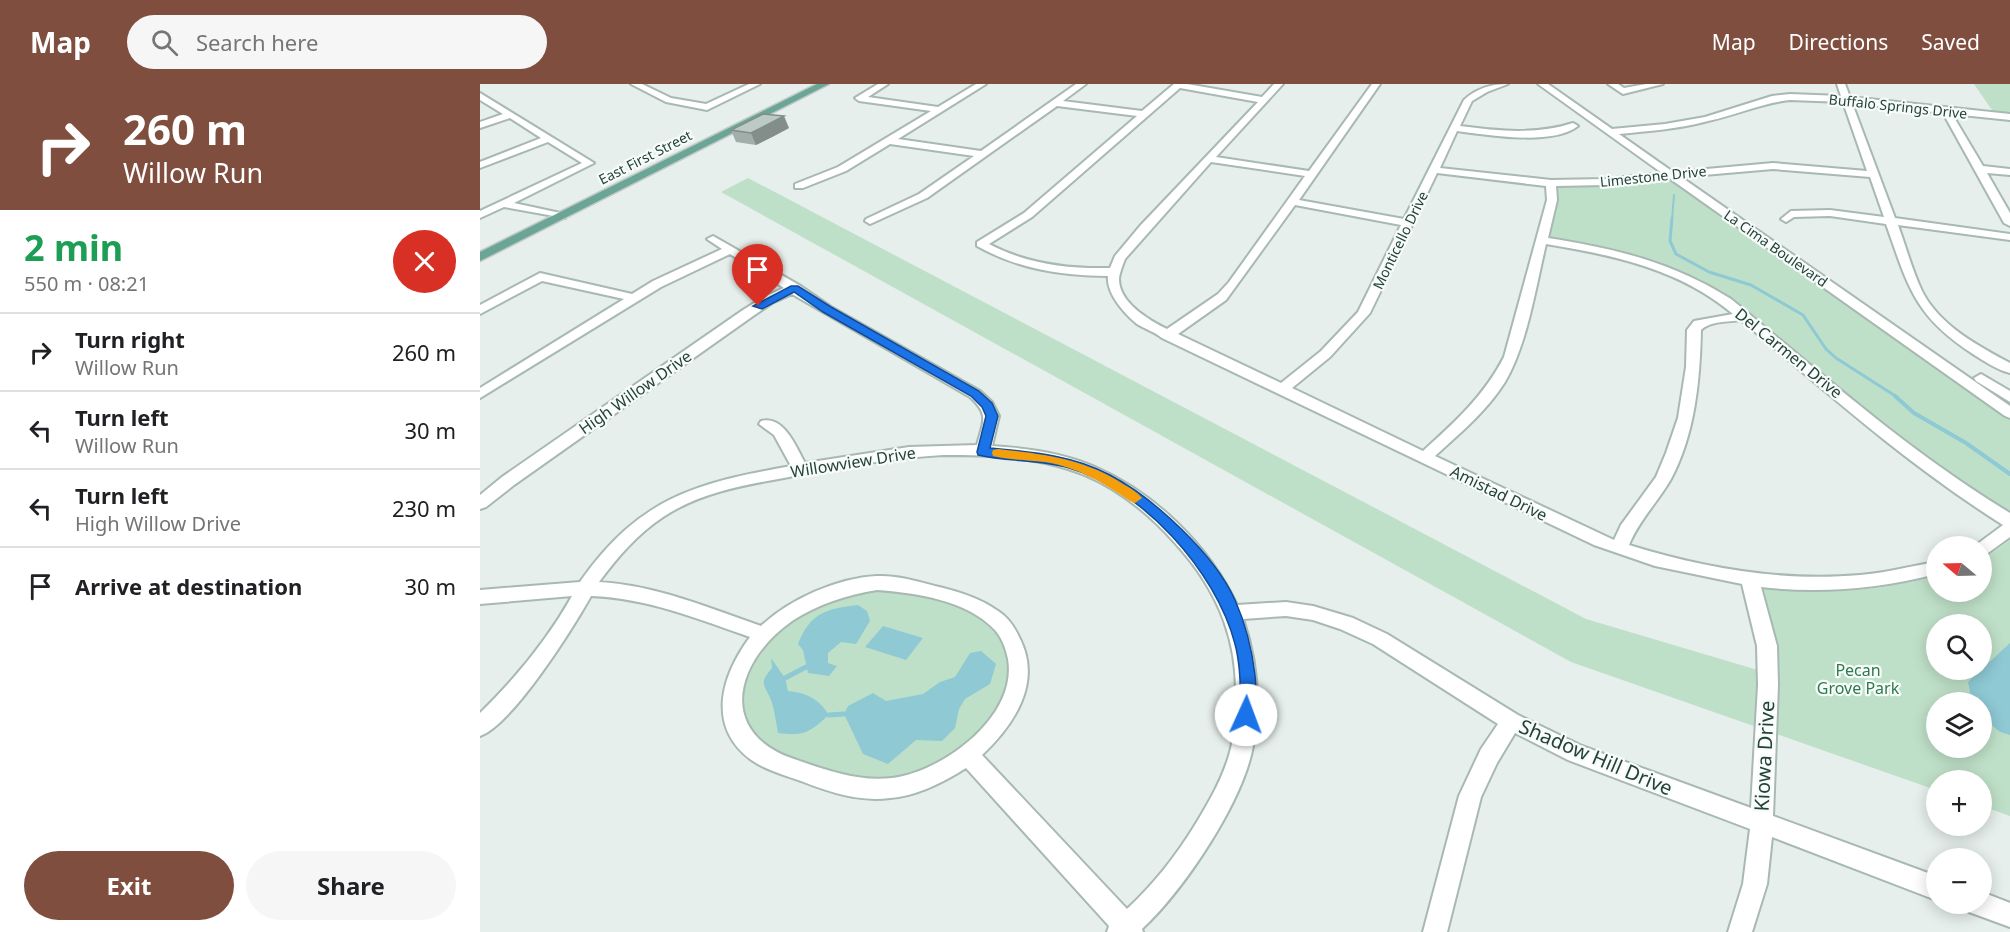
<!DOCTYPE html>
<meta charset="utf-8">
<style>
body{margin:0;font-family:"Noto Sans",sans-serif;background:#f6f6f6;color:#202124;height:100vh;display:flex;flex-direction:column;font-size:22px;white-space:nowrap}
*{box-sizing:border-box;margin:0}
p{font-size:20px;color:#757577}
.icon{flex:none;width:33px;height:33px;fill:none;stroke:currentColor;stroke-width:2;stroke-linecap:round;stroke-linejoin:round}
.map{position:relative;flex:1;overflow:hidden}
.panel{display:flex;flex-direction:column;background:#fff;width:480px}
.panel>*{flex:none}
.guide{background:#7f4e3f;color:#fff;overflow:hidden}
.needle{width:39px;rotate:289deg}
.controls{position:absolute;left:1446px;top:452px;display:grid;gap:12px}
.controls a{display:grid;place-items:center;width:66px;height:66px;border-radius:50%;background:#fff;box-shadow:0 3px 15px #0003;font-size:30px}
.pin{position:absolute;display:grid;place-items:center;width:51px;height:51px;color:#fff;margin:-62px -26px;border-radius:50% 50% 50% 0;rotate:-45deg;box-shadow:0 0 6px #0007}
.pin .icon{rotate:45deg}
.me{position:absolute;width:66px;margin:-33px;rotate:2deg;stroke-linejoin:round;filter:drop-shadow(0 0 4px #0008)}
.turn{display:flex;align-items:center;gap:21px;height:126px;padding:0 24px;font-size:27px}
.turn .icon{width:78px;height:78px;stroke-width:2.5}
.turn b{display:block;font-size:42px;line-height:51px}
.round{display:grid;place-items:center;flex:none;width:63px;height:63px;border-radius:32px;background:#f6f6f6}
.headline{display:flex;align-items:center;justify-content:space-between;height:102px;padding:0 24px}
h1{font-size:36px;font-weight:700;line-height:45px;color:#1e9e55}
.primary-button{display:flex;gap:12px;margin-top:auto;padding:12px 24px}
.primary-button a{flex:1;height:69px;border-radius:36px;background:#7f4e3f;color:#fff;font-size:24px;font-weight:700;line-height:69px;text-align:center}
.primary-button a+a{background:#f6f6f6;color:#202124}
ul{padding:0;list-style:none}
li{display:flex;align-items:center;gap:18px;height:78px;padding:0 24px;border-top:2px solid #e0e0e0}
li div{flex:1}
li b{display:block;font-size:22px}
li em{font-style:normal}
header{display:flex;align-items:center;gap:36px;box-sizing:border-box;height:84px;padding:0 30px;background:#7f4e3f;color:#fff}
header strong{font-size:28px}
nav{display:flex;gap:33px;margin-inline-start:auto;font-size:21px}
.search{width:420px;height:54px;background:#f6f6f6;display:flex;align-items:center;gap:15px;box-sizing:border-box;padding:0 21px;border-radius:33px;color:#757577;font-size:22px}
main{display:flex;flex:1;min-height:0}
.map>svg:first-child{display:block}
.green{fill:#bfe0c8;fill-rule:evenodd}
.water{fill:#8ec9d4}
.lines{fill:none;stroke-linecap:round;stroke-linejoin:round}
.stream-far3{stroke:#8ec9d4;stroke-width:2}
.stream-far2{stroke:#8ec9d4;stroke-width:3}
.stream-far1{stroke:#8ec9d4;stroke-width:4}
.stream{stroke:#8ec9d4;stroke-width:5}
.minor-casing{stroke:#a8b8b2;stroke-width:4}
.major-casing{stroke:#c2cac8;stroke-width:3}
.minor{fill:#fff;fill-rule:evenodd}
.major{fill:#6aa596;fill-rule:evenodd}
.wall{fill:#a1aea9}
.shaded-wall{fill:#838d89}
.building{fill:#bbcac4;stroke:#838d89;stroke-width:1.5}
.route{fill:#1a73e8;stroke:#114b97;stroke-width:1.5}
.slow{fill:#f59e0b}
.labels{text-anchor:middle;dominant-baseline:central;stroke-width:4.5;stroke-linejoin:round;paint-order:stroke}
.far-street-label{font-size:14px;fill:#24423a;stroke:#f7fbf9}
.street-label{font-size:16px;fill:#24423a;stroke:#f7fbf9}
.park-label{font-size:16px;fill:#2d7a4b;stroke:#f7fbf9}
.near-street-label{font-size:20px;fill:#24423a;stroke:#f7fbf9}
</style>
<header>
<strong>Map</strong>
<div class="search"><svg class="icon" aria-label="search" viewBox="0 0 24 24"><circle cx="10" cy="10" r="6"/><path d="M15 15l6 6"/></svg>Search here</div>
<nav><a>Map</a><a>Directions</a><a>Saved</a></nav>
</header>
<main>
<section class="panel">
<div class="guide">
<div class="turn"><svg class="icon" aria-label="right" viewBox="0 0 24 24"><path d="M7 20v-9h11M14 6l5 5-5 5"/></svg><div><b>260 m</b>Willow Run</div></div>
</div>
<div class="headline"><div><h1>2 min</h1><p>550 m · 08:21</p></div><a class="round" style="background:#d93025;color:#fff"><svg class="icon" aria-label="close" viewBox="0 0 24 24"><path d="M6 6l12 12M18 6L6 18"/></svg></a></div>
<ul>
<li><svg class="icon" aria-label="right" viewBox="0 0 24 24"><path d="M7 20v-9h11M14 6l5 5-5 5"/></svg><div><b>Turn right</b><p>Willow Run</p></div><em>260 m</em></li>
<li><svg class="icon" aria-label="left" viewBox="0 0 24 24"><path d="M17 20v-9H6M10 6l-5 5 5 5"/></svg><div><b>Turn left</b><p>Willow Run</p></div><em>30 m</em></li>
<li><svg class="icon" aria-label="left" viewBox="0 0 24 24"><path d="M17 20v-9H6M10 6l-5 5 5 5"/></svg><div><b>Turn left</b><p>High Willow Drive</p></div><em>230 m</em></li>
<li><svg class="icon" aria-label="arrive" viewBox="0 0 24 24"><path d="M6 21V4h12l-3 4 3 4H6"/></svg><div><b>Arrive at destination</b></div><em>30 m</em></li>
</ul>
<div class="primary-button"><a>Exit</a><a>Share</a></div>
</section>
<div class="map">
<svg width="1530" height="848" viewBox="0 0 1530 848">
<rect width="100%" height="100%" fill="#e6efeb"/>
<!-- green -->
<g class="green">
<path d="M1494,0h36v31l-16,-2z"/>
<path d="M268,94l838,441 192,57 1,-21 -19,-66 80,2 37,-3 59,-11v14h46v-31l28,-20v276l-28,-10v-26h-46v10l-365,-128 -850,-470zM1456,540h46v45h-46zM1456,618h46v45h-46z"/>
<path d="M1193,97l337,239v95l-61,-42 -240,-187c-50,-29 -104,-38 -160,-48l8,-39 -1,-14 33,1z"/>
<path d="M395,505c27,2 83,13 105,29 53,36 22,103 -19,134 -8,6 -20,9 -29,14 -20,9 -37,17 -60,18 -10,0 -78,-19 -88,-24 -12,-6 -23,-15 -35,-22l-12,-44 5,-20 25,-37 52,-34z"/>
</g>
<!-- water -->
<g class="water">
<path d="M378,521l9,6 3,10 -14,23 -15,-2 -13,11v10l9,3 -8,10 -21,-3 -5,-23 -5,-6c13,-32 28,-35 60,-39z"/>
<path d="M403,542l40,12 -17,22 -41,-13z"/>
<path d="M1530,559v92l-10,-3 -18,-15v-15h-10l-4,-20z"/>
<path d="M501,567l15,13 -6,20 -25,15 -6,10 -4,19 -13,13 -26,-1 -28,24 -25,-10 -19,-40 4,-8 25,-13 13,8 37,-7 17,-12 15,-5 15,-24z"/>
<path d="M291,574l14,20 3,13c19,2 31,8 41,24 -21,18 -23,21 -51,18 -2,-10 -3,-20 -6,-30 -6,-18 -15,-18 0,-35z"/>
</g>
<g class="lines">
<!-- stream-far3 -->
<path class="stream-far3" d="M1192,136l2,-25"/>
<!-- stream-far2 -->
<path class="stream-far2" d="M1192,134l-2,23 6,13 33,18 42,13 52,30 23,34 10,9 61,39"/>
<!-- stream-far1 -->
<path class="stream-far1" d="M1415,312l19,17 52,30 44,31"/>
<!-- stream -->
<g class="stream">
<path d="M305,594l21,-11"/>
<path d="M349,631l15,-1"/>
</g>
<!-- minor casing -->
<g class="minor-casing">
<g id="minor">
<path d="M151,0h11l29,14 35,6 43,-20h11l-53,26 -41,-8z"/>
<path d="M398,0h10l-20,13 70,10 38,-23h10l-88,55 83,12 95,-67h10l-23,17 79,10 32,-27h13l75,13 12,-13h9l-67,73 93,14 63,-87h8l-81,116 105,19 60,-119c13,-12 27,-16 44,-16l-21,8 -15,9 -12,25c39,5 76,9 113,-3l5,3c-25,20 -90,9 -121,5l-17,37 111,12 55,-1 56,-6 -124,-89h10l64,45 53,-5 40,-7 67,-21 18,-2 51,2 -4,-12h8l5,13 160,17v6l-58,-6 31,52 27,3v6l-23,-2 23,40v13l-6,-3 -61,-110 -91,-10 43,115 115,16v6l-112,-15c8,22 14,45 24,66 17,34 56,55 88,72v10c-13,-3 -26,-12 -37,-19 -59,-38 -65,-68 -87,-130l-56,-8 -36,1 -8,5 -5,-3 10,-8 39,-1 54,7 -14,-40 -97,-8 -92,8 329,229v12l-5,-2 -336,-238 -63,7 -50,1 1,14 -9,38c69,11 124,24 183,61 91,75 178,153 279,214v24l-22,16 -6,2v-9l-6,-1 27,-20c-95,-60 -177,-133 -262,-205 -13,2 -31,1 -40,10 -1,50 -6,104 -30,149 -13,23 -32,41 -42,66 74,23 153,37 231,30 26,-2 51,-9 76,-13v12c-58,15 -115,20 -175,13l16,59 1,39 -5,131 163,60v24l-164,-63 -5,47 -15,48h-24l15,-48 7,-55 -182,-69 -53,-27 -18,30 -16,34 -34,135h-24l36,-136 22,-47 17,-25 -125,-80 -33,-15 -27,-9 -27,-4 -43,3c14,41 18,84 10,127 -10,56 -69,144 -111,183l1,3h-36l2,-6 -143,-158c-22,14 -49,28 -76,30 -31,4 -61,-6 -89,-17 -17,-6 -36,-11 -51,-22 -44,-34 -28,-84 0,-122 -52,-18 -103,-39 -159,-41 -18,32 -78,128 -111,140v-23c35,-34 68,-74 92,-117l-92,8v-14l100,-8c59,-84 115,-99 211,-116l-17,-31 -15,-11 2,-3c23,-6 35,26 44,42l104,-16 68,-2c6,-23 13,-30 -7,-48l-178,-103 -20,9 -19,13 -239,169 -28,22 -6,2v-14l22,-18 241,-167 21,-13 20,-9 -54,-34 -69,33 -181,111v-10l144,-89 -82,-18 -62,33v-9l60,-32 92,21 21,-13 69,-32 -15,-10 6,-3 86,49 32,22 149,84 12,11 7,14 -7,30c35,2 71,7 103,21 60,26 114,79 142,138l49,-3 27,4 40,12 34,16 131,81 64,31 169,62 7,-123 -1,-39 -15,-62 -87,-18 -61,-21 -432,-207c-7,-6 -17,-9 -25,-14 -13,-11 -31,-31 -29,-48 -47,0 -90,-7 -131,-30v-4l47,-29 113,-97 -80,-10 -130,92 -57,26 -5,-3 1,-2 53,-25 55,-38 -84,-12 -44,27 -43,17h-8v-4l43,-17 93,-56 -72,-10 -4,-3zM700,4l78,14 -118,124 -25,30 -5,12c-42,1 -83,-4 -121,-24l43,-27zM1310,16l53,2 24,69 -94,-8 -100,9 -54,-38c30,-3 60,-5 89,-13 28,-6 54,-18 82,-21zM731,78l94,14 -76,106 -11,12 -51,35c-18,-9 -49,-27 -48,-51 1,-6 4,-14 6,-19zM957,89l109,13 1,14 -43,157c-20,39 -49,65 -81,94l-131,-63 38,-31 40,-44zM815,121l106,20 -43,87 -37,39 -40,32 -103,-49 48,-34zM1066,160c67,11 134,25 187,70l-39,7 -7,9 -1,37 -8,51 -12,35 -10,24 -35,48 -7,15 -179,-84c25,-23 52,-45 70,-74 22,-37 31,-96 41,-138zM463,371c42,0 84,1 125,14 41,12 79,42 107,74 44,48 66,102 60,168 -1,14 -1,28 -5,41 -7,26 -21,50 -35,73 -19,31 -42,60 -68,84l-145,-154c32,-30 60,-72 38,-116 -5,-11 -11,-21 -22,-28 -18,-13 -41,-20 -63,-25 -18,-5 -39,-11 -58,-10 -40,2 -87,23 -116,50 -52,-18 -106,-41 -162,-44 18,-24 38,-48 64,-65 38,-25 82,-32 126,-40 51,-10 101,-19 154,-22zM397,506c39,3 90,10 118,40 7,8 11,19 13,29 10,58 -66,113 -116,119 -34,4 -66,-8 -98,-19 -79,-27 -58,-99 -2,-138 26,-17 55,-26 85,-31z"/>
<path d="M1128,0h10l6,4 22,-4h17l-40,10z"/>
<path d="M0,9l114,70 -80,40 51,11v4l-61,-11 -24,11v-7l102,-48 -34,-21 -68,26v-6l61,-24 -31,-20 -30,10v-6l23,-8 -23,-14z"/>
<path d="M1501,290l29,17v11l-34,-21 -2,-3z"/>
<path d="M1502,808l28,11v24l-41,-15 -3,-9h16z"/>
</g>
</g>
<!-- major casing -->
<g class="major-casing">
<path id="major" d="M337,0h12l-349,177v-9z"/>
</g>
<!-- minor -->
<use href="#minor" class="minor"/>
<!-- major -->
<use href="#major" class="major"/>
</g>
<!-- wall -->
<path class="wall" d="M309,44l-15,8 -18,9 -20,-3 -5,-12z"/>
<!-- shaded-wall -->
<path class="shaded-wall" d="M304,32l5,12 -15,8 -18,9 -5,-12z"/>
<!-- building -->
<path class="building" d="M283,30l21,2 -33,17 -20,-3z"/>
<!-- route -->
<path class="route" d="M311,202h7l33,21 148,84 13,12 6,13 -8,32c41,4 83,7 120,27 44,23 105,80 125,125 11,25 17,49 20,75 1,15 4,31 -3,45l-6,2 -6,-2c-4,-7 -1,-14 0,-22 1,-16 -1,-39 -5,-54 -19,-73 -93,-155 -166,-176 -30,-9 -61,-6 -91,-13l-1,-3 9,-36 -4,-9 -11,-11 -148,-84 -29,-20 -32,17 -9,-3z"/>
<!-- slow -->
<path class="slow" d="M518,365c44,5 87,10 125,35 7,4 14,8 19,14l-7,5 -5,-2c-26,-18 -53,-34 -85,-39 -17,-2 -35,-2 -52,-6l-1,-3 1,-3z"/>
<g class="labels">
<!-- far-street labels -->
<g class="far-street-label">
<text transform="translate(1418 22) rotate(6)">Buffalo Springs Drive</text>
<text transform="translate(165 73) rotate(-27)">East First Street</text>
<text transform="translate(1173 92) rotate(-6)">Limestone Drive</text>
<text transform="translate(920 156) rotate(-64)">Monticello Drive</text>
<text transform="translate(1296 164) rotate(35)">La Cima Boulevard</text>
</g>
<!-- street labels -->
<g class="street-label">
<text transform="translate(1309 269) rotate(39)">Del Carmen Drive</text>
<text transform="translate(155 308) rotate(-35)">High Willow Drive</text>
<text transform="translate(373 378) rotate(-9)">Willowview Drive</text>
<text transform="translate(1019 409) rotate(26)">Amistad Drive</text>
</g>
<!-- park labels -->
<g class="park-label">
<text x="1378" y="586">Pecan<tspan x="1378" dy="18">Grove Park</tspan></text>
</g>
<!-- near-street labels -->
<g class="near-street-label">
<text transform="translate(1284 672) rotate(-87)">Kiowa Drive</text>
<text transform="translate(1116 673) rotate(23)">Shadow Hill Drive</text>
</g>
</g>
</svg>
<div class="controls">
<a><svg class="needle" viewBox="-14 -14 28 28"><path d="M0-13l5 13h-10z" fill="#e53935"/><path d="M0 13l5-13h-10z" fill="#757577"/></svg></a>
<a><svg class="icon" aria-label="search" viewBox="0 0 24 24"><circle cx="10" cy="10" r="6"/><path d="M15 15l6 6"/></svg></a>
<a><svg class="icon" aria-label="layers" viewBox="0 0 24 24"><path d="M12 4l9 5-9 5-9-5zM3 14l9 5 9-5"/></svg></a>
<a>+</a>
<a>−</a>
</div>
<div class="pin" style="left:278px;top:222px;background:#d93025"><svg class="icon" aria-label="arrive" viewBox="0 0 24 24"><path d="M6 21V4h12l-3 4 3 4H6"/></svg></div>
<svg class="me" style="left:766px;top:631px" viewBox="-20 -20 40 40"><circle r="19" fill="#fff"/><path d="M0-13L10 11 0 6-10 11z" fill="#1a73e8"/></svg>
</div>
</main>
